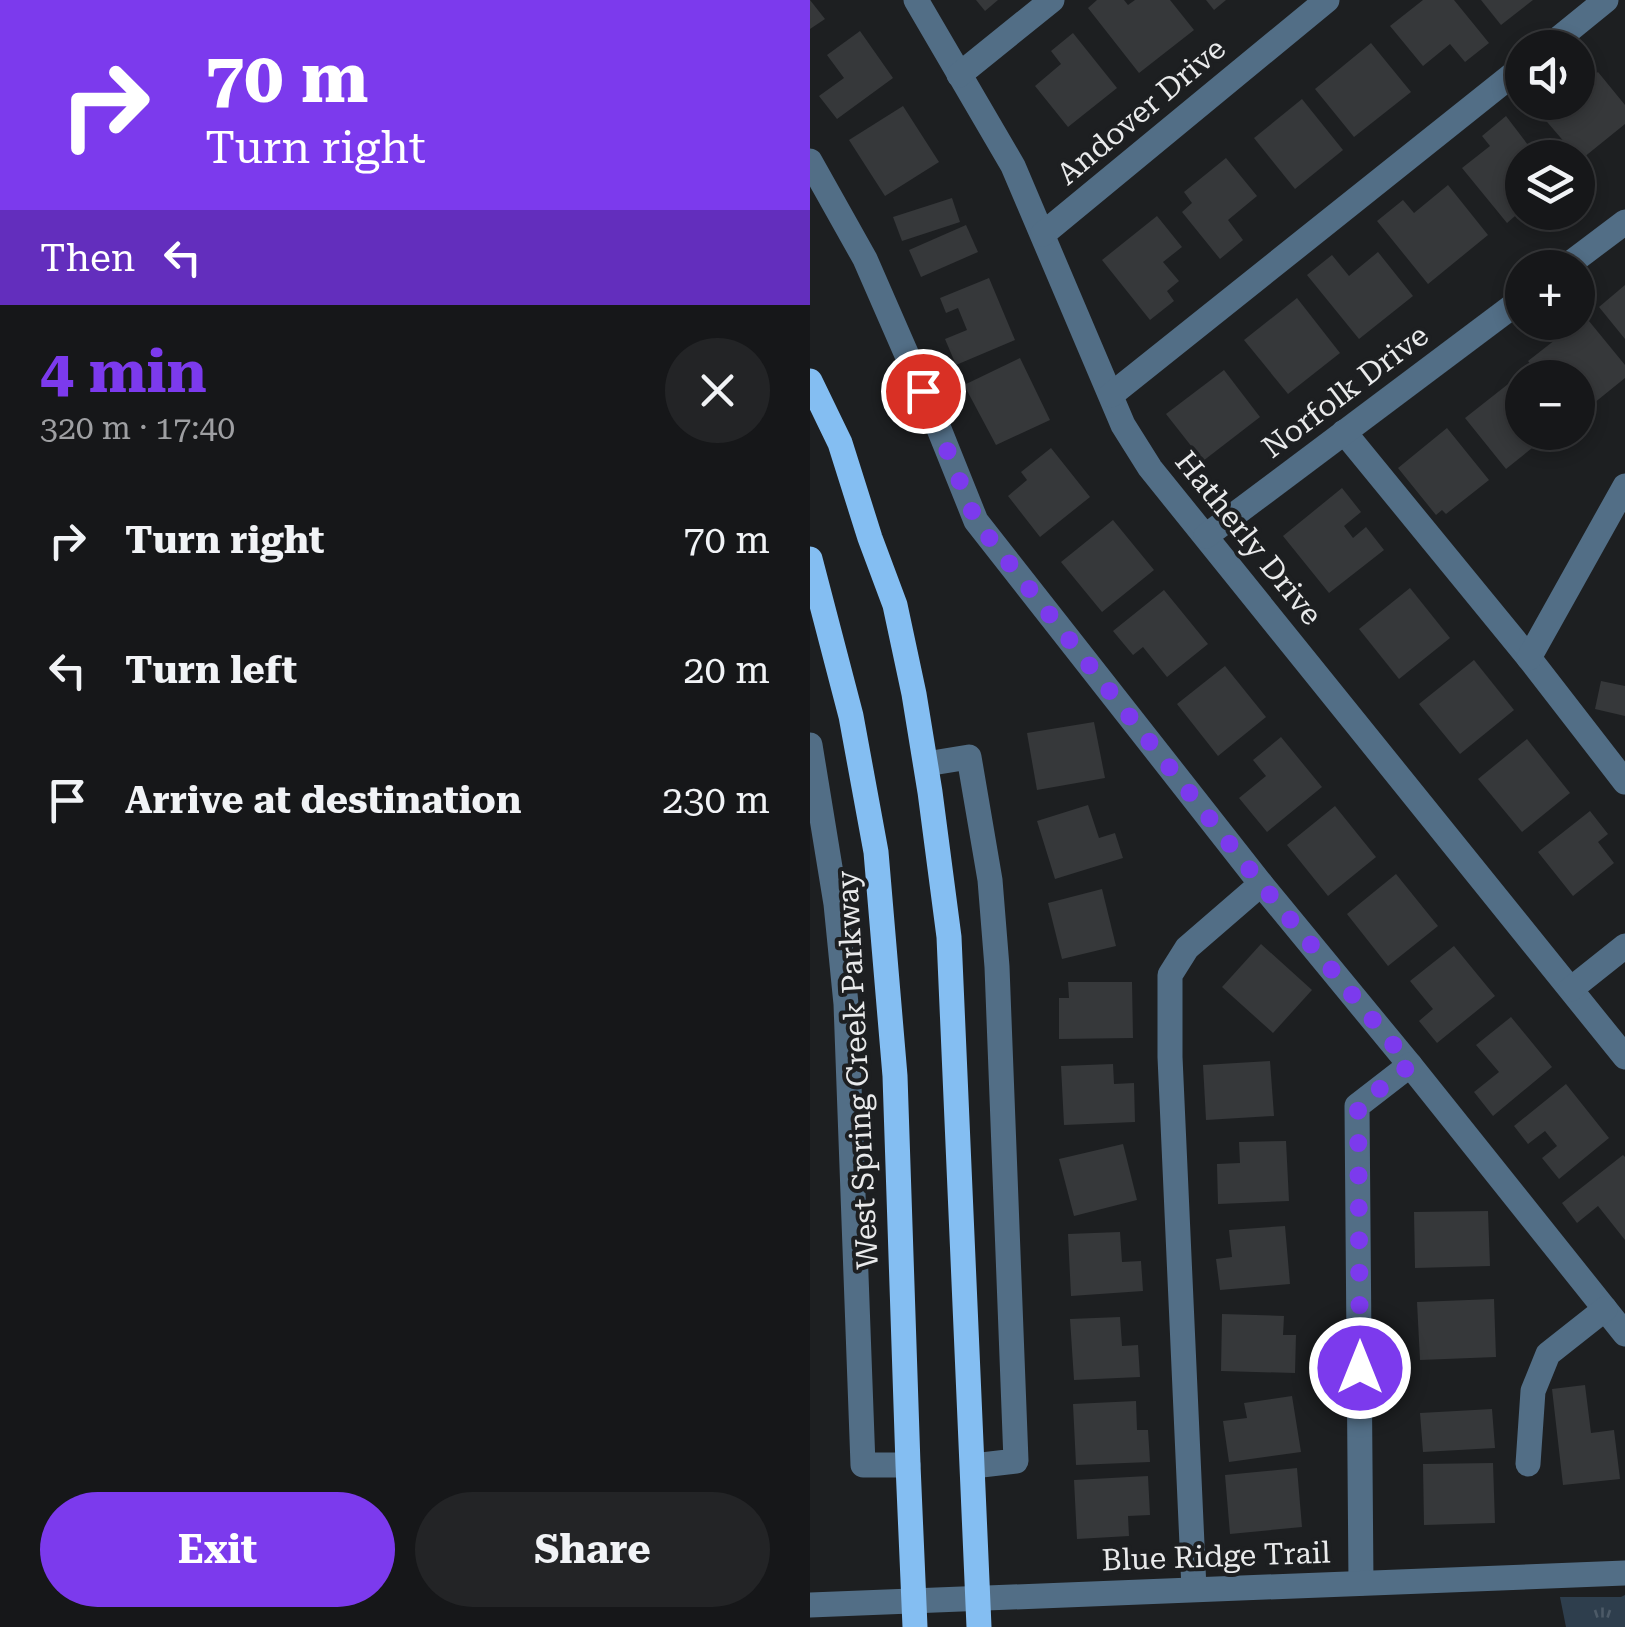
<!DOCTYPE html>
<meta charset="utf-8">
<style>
body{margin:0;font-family:"Roboto Serif",serif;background:#232426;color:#f1f3f6;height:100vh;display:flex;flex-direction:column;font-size:38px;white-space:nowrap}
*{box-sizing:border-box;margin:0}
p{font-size:32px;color:#9e9fa2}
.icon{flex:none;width:55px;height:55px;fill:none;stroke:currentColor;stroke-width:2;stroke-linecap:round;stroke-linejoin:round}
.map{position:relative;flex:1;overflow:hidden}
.details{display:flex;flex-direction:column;background:#161719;width:810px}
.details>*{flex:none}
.top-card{background:#7c3aed;color:#fff;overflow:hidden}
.buttons{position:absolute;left:695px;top:30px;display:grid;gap:20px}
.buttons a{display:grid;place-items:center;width:90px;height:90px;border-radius:50%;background:#161719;box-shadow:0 5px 15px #0003,0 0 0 2px #353638;font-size:50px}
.pin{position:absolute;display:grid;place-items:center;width:85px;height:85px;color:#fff;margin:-42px;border:5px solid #fff;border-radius:50%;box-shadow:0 2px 10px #0007}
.me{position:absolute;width:110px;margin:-55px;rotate:0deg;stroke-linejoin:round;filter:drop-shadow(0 0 8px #0008)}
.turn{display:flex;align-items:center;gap:35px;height:210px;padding:0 40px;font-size:45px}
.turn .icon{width:130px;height:130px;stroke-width:2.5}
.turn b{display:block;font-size:70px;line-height:85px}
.then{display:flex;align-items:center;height:95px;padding:0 40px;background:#0003;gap:20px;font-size:38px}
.round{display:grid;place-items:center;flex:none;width:105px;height:105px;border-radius:52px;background:#232426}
.headline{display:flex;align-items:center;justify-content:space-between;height:170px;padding:0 40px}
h1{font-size:60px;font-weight:700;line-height:75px;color:#7c3aed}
.primary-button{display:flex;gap:20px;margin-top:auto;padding:20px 40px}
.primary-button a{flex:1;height:115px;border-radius:60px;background:#7c3aed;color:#fff;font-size:40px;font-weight:700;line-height:115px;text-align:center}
.primary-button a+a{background:#232426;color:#f1f3f6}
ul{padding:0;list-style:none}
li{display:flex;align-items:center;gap:30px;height:130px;padding:0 40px}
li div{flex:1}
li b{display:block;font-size:38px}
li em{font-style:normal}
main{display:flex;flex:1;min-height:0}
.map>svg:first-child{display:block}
.park{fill:url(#park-tufts)}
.building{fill:#36383a}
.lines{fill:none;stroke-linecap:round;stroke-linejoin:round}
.minor{stroke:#526e86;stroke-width:25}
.major{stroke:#84bef2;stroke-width:25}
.route{stroke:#7c3aed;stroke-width:18;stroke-dasharray:0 32.4}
.labels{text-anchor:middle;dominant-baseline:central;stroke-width:8;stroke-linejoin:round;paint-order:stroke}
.street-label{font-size:30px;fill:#e9eaeb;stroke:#1d1f21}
</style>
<main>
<section class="details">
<div class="top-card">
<div class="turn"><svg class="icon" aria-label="right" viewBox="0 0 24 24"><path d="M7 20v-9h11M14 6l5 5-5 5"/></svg><div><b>70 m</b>Turn right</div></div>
<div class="then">Then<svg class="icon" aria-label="left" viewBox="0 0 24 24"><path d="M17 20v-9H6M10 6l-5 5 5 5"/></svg></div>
</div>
<div class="headline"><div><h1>4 min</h1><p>320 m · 17:40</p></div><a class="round"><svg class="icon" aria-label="close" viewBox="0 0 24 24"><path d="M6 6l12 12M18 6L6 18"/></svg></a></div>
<ul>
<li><svg class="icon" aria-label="right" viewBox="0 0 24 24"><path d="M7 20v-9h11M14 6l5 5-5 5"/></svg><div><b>Turn right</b></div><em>70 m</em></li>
<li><svg class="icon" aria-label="left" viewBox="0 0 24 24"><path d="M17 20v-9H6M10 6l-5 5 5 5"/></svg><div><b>Turn left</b></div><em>20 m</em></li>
<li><svg class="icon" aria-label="arrive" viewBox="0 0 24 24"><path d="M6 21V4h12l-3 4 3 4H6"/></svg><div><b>Arrive at destination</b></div><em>230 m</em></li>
</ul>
<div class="primary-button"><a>Exit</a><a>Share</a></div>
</section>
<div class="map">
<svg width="815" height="1627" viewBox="0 0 815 1627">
<defs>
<pattern id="park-tufts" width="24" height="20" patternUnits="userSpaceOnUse" patternTransform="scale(2.5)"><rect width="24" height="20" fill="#2e3e4d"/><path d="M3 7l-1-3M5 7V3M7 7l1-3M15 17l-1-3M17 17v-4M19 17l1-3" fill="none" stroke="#4c5a67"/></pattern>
</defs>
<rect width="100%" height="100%" fill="#1d1f21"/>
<!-- park -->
<path class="park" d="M815,1595v32h-59l-6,-30h61z"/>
<!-- building -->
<g class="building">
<path d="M0,0l15,19 -15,10z"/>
<path d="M166,0h22l-13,11z"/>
<path d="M287,0h27l4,5 7,-5h35l24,30 -55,43 -51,-65z"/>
<path d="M396,0h20l-12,10z"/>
<path d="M613,0h31l35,43 -24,19 -15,-18 -27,22 -33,-40z"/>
<path d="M671,0h52l-32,25z"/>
<path d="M50,31l33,47 -56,41 -18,-23 25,-18 -17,-23z"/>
<path d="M263,33l44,55 -49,39 -33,-41 26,-22 -10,-13z"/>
<path d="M561,43l40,49 -57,45 -39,-48z"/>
<path d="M788,72l27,33v19l-47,38v-4l-42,-49 9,-7h33v-14z"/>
<path d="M492,99l41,51 -48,39 -41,-51z"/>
<path d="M93,106l36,56 -54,34 -36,-56z"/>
<path d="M696,116l32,42h-16v52l-15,13 -45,-55 28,-22 -8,-10z"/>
<path d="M416,158l31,38 -29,24 15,20 -23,19 -38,-47 10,-9 -8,-11z"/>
<path d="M638,185l40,50 -60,49 -51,-63 26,-21 11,13z"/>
<path d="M142,198l8,24 -58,19 -9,-24z"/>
<path d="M347,216l25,31 -19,15 16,19 -12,10 7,10 -24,19 -48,-60z"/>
<path d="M156,225l12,27 -57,25 -12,-27z"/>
<path d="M568,252l35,44 -54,43 -52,-64 25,-20 17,21z"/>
<path d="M179,278l26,62 -59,25 -11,-26 22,-9 -9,-22 -12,5 -6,-15z"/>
<path d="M815,285v54l-26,-32z"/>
<path d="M487,298l43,55 -52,41 -44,-54z"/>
<path d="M774,315l41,50v13l-47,38v-38h-37l-13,-17 50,-39z"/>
<path d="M210,358l30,62 -54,25 -32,-60z"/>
<path d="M414,370l36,47 -57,44 -37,-47z"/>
<path d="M707,377l5,7v48h30l-46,37 -41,-51z"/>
<path d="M637,428l42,52 -43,34 -4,-4 -6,5 -38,-47z"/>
<path d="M241,448l39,49 -50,40 -32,-41 19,-16 -6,-8z"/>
<path d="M532,488l19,24 -17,14 9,12 13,-11 18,23 -55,43 -46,-57z"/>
<path d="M303,520l41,50 -52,42 -41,-50z"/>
<path d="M600,588l40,50 -51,41 -40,-50z"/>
<path d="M354,590l44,54 -41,33 -24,-30 -10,8 -20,-24z"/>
<path d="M664,660l40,50 -54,44 -41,-50z"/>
<path d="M415,666l41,51 -48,39 -41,-52z"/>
<path d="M791,681l24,5v30l-30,-7z"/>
<path d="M284,722l11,56 -68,12 -10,-57z"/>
<path d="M471,737l41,50 -55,45 -28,-34 27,-22 -13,-16z"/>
<path d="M717,739l43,54 -48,39 -44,-53z"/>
<path d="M278,805l11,33 16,-5 8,25 -68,21 -18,-58z"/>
<path d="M525,806l41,51 -48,39 -41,-51z"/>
<path d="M780,811l18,23 -10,8 16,21 -41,33 -35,-44z"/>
<path d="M586,874l42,52 -50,40 -41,-52z"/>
<path d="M292,889l14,57 -54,13 -14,-56z"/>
<path d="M451,944l51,46 -39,43 -51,-46z"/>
<path d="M644,946l41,50 -58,47 -18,-22 14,-12 -23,-28z"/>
<path d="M258,982h64l1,56 -74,1v-41h10z"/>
<path d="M701,1017l41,50 -59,49 -19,-24 25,-20 -23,-27z"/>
<path d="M460,1061l4,55 -68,4 -3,-55z"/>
<path d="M303,1064l1,20 20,-1 1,39 -71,3 -3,-59z"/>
<path d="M756,1084l43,54 -50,41 -17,-21 15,-12 -12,-15 -17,13 -14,-18z"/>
<path d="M476,1141l3,60 -71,3 -1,-40 23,-1 -1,-21z"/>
<path d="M313,1144l14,56 -63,16 -15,-57z"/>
<path d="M813,1155l2,2v83l-27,-34 -21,17 -15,-20z"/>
<path d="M678,1211l2,55 -75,2 -1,-56z"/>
<path d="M475,1226l5,58 -70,6 -4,-31 16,-2 -3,-27z"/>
<path d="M310,1232l2,30 19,-1 2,30 -72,5 -3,-62z"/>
<path d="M684,1299l2,58 -76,3 -3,-58z"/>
<path d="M412,1314l62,2 -1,19h13l-1,38 -74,-2z"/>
<path d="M310,1317l2,29 16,-1 2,32 -66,3 -4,-61z"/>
<path d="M775,1385l6,48 23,-3 6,49 -57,6 -11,-96z"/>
<path d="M482,1396l9,56 -72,10 -6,-41 24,-3 -3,-15z"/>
<path d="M326,1401l1,29h11l2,32 -74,3 -3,-61z"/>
<path d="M682,1409l3,39 -72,4 -3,-39z"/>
<path d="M683,1463l2,60 -71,2 -1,-61z"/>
<path d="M487,1468l5,59 -72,7 -5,-59z"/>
<path d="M338,1476l2,39 -22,1 1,20 -52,3 -3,-59z"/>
</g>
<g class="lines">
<!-- minor -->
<g class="minor">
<path d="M106,0l97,166 110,259 27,43 475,589"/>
<path d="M737,48l59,-48"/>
<path d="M149,75l93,-75"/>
<path d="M0,161l55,98 72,165 39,97 285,363 149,181 215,269"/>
<path d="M233,234l284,-234"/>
<path d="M754,268l61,-46"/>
<path d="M301,395l411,-328"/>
<path d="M534,432l185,226 96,124"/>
<path d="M396,536l316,-237"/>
<path d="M719,658l96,-172"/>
<path d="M0,745l26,159 10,100 17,461h45"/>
<path d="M116,764l43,-7 21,123 7,87 19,494 -43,5"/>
<path d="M761,989l54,-43"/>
<path d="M718,1464l5,-73 15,-37 57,-45"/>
<path d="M551,1583l-4,-477 53,-41"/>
<path d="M384,1589l-24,-532v-82l17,-27 74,-64"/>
<path d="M0,1605l815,-32"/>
</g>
<!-- major -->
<g class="major">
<path d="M0,381l30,62 30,95 25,67 19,89 16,98 19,145 30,690"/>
<path d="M0,559l41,157 25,136 19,224 13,389 7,162"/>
</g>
</g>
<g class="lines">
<!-- route -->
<path class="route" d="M113,391l53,130 285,363 149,181 -52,41 2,262"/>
</g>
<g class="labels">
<!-- street labels -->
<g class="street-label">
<text transform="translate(331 111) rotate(-40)">Andover Drive</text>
<text transform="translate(535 391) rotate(-37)">Norfolk Drive</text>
<text transform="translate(439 538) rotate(51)">Hatherly Drive</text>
<text transform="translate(47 1070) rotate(-93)">West Spring Creek Parkway</text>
<text transform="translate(406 1556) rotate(-2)">Blue Ridge Trail</text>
</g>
</g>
</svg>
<div class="buttons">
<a><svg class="icon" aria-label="sound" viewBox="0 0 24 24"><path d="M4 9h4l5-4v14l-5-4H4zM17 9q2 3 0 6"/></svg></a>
<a><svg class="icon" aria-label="layers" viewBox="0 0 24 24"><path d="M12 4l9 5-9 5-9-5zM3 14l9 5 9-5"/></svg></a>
<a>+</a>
<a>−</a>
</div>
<div class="pin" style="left:113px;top:391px;background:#d93025"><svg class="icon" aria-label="arrive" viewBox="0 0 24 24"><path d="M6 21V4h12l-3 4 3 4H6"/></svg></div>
<svg class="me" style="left:550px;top:1368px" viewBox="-20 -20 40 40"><circle r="17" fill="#7c3aed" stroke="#fff" stroke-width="3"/><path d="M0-11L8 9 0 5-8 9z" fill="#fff"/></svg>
</div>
</main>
